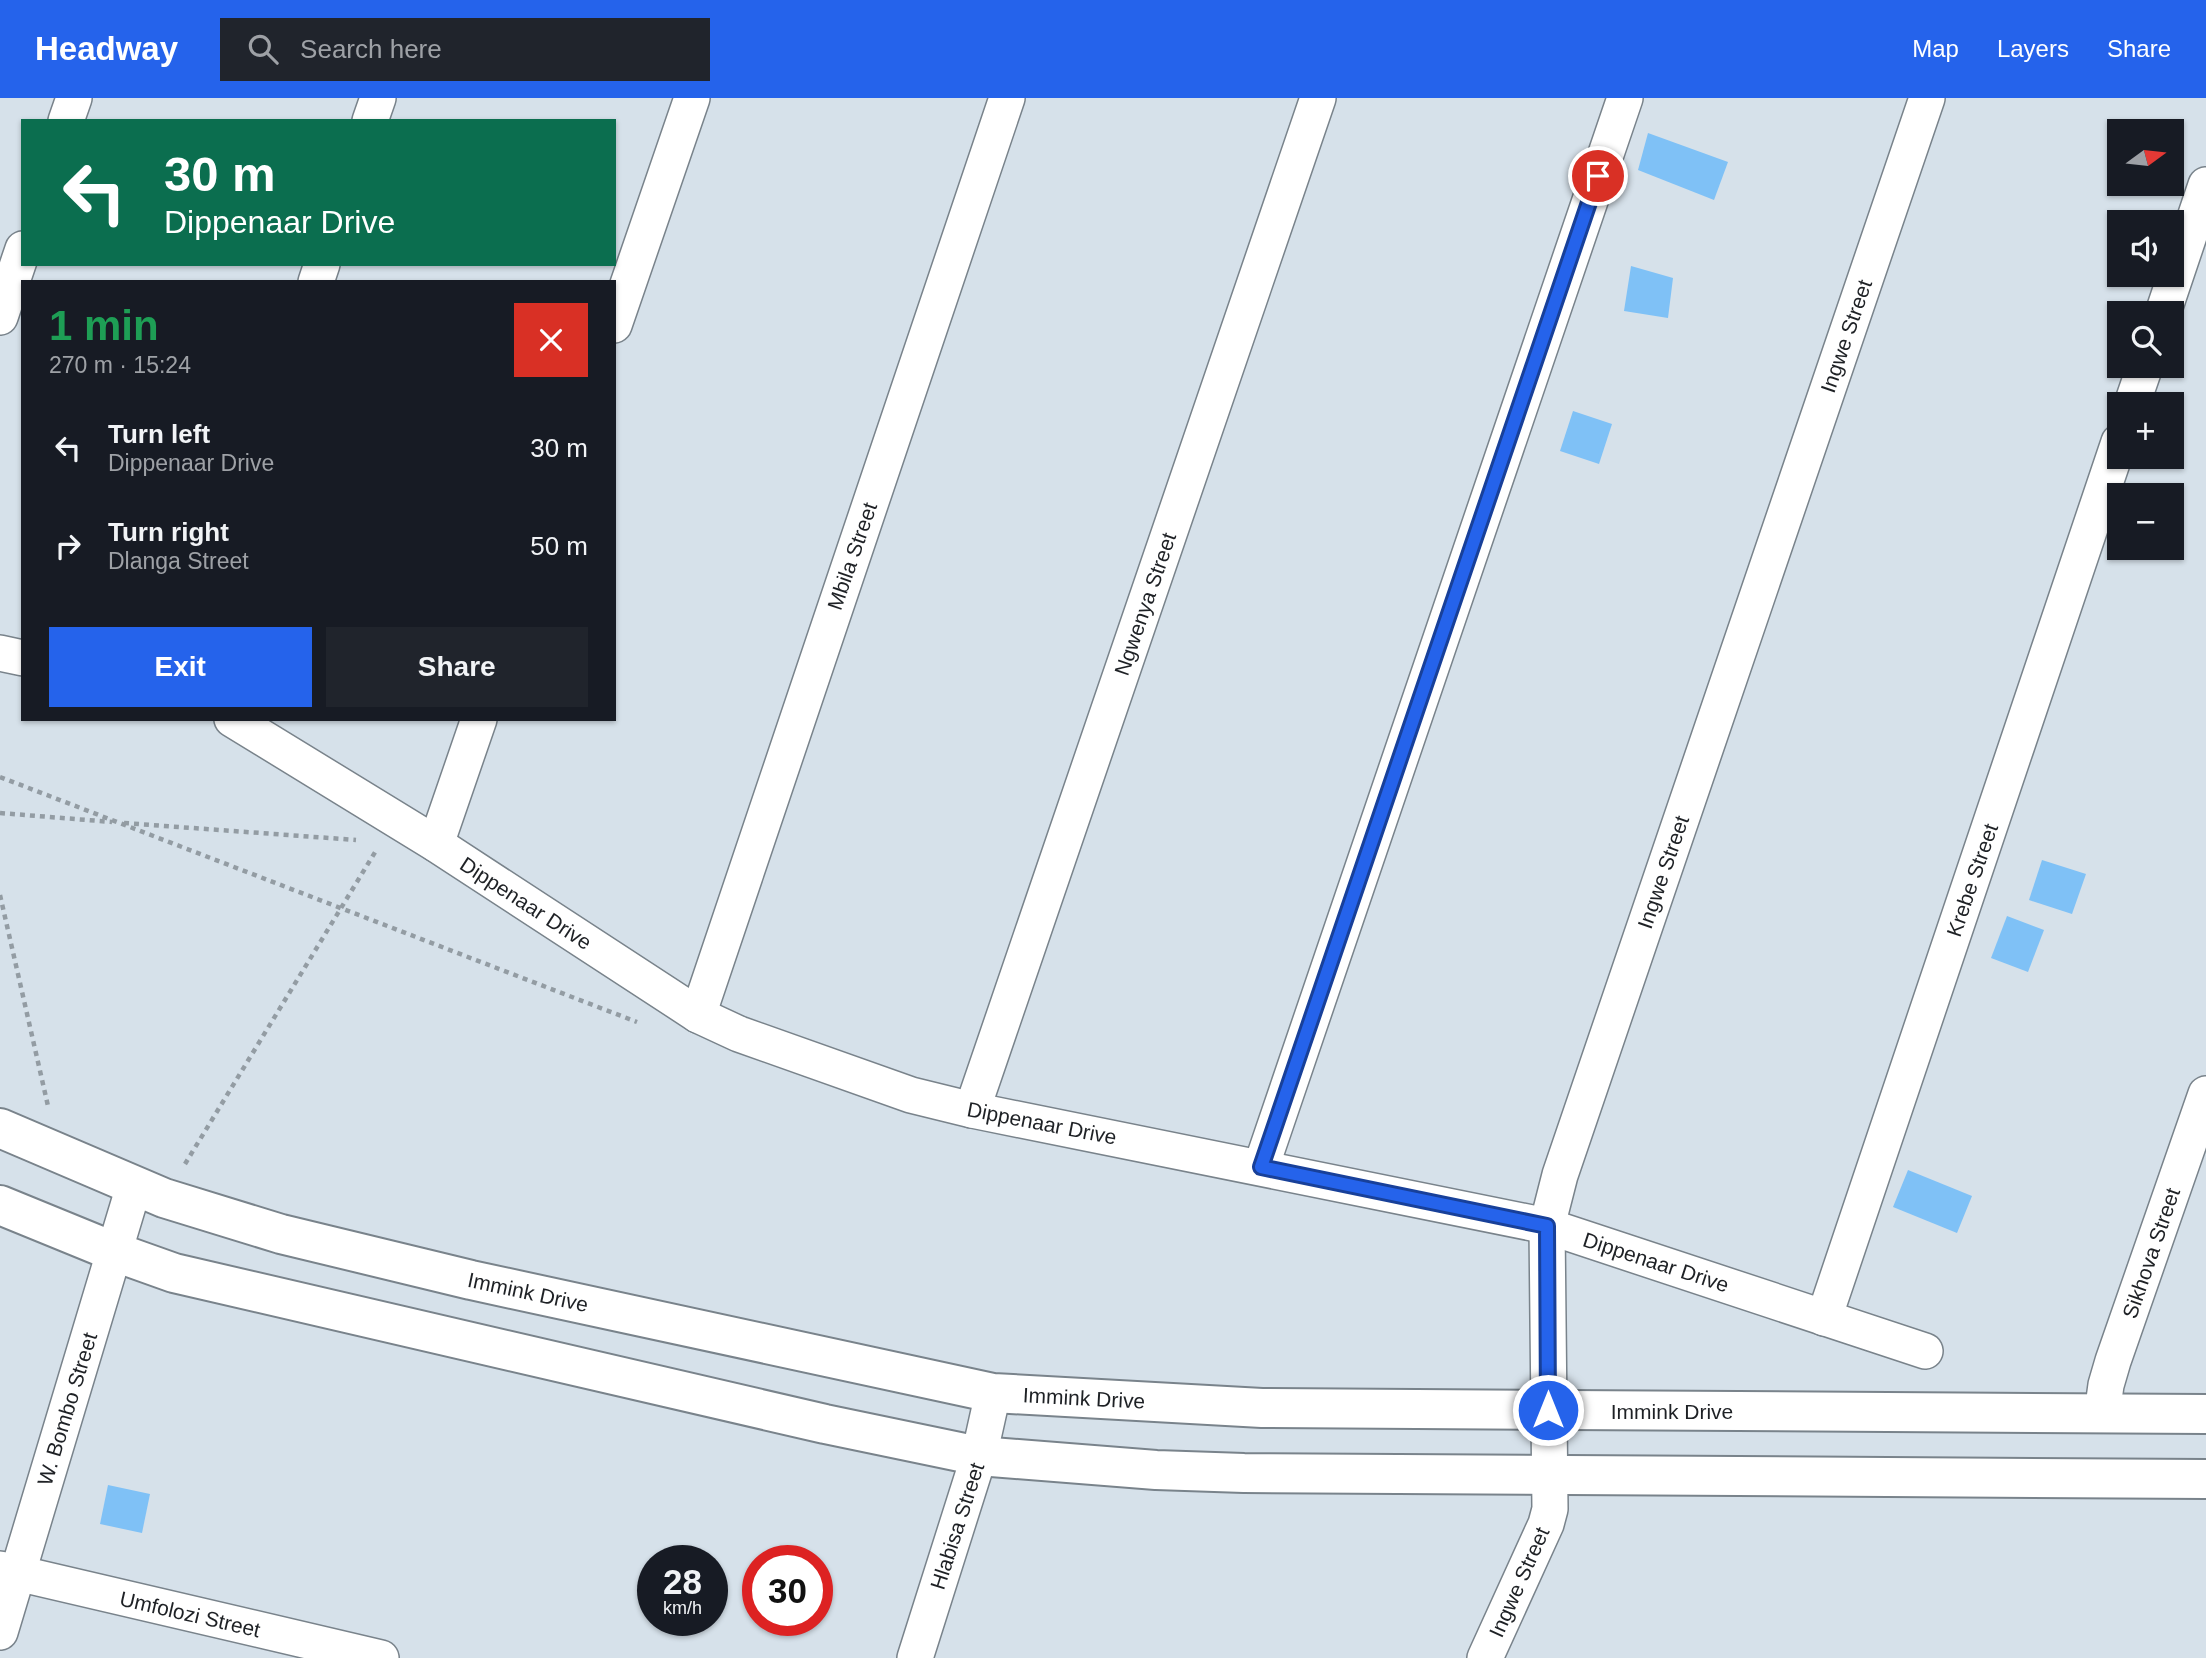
<!DOCTYPE html>
<meta charset="utf-8">
<style>
body{margin:0;font-family:Helvetica,sans-serif;background:#20242c;color:#f1f3f6;height:100vh;display:flex;flex-direction:column;font-size:26px;white-space:nowrap}
*{box-sizing:border-box;margin:0}
p{font-size:23px;color:#9ea1a6}
.icon{flex:none;width:38px;height:38px;fill:none;stroke:currentColor;stroke-width:2;stroke-linecap:round;stroke-linejoin:round}
.map{position:relative;flex:1;overflow:hidden}
.panel{position:absolute;left:21px;top:182px;width:595px;height:441px;display:flex;flex-direction:column;background:#171b24;border-radius:0px;box-shadow:0 2px 5px #0004}
.panel>*{flex:none}
.hud{position:absolute;left:21px;top:21px;width:595px;height:147px;border-radius:0px;box-shadow:0 2px 5px #0004;background:#0b6e4f;color:#fff;overflow:hidden}
.needle{width:46px;rotate:75deg}
.fabs{position:absolute;left:2107px;top:21px;display:grid;gap:14px}
.fabs a{display:grid;place-items:center;width:77px;height:77px;border-radius:0px;background:#171b24;box-shadow:0 2px 5px #0004;font-size:35px}
.speed{position:absolute;left:637px;top:1447px;display:flex;gap:14px;font-size:35px;font-weight:700;text-align:center}
.speed>*{display:grid;place-content:center;width:91px;height:91px;border-radius:50%;background:#171b24;box-shadow:0 2px 5px #0004;line-height:1}
.speed small{font-size:18px;font-weight:400}
.speed .limit{border:10px solid #d22;background:#fff;color:#111}
.pin{position:absolute;display:grid;place-items:center;width:60px;height:60px;color:#fff;margin:-30px;border:4px solid #fff;border-radius:50%;box-shadow:0 2px 7px #0007}
.me{position:absolute;width:77px;margin:-38px;rotate:0deg;stroke-linejoin:round;filter:drop-shadow(0 0 5px #0008)}
.turn{display:flex;align-items:center;gap:24px;height:147px;padding:0 28px;font-size:32px}
.turn .icon{width:91px;height:91px;stroke-width:2.5}
.turn b{display:block;font-size:49px;line-height:60px}
.round{display:grid;place-items:center;flex:none;width:74px;height:74px;border-radius:0px;background:#20242c}
.summary{display:flex;align-items:center;justify-content:space-between;height:119px;padding:0 28px}
h1{font-size:42px;font-weight:800;line-height:52px;color:#1e9e55}
.cta{display:flex;gap:14px;margin-top:auto;padding:14px 28px}
.cta a{flex:1;height:80px;border-radius:0px;background:#2563eb;color:#fff;font-size:28px;font-weight:800;line-height:80px;text-align:center}
.cta a+a{background:#20242c;color:#f1f3f6}
ul{padding:0;list-style:none}
li{display:flex;align-items:center;gap:21px;height:98px;padding:0 28px}
li div{flex:1}
li b{display:block;font-size:26px}
li em{font-style:normal}
header{display:flex;align-items:center;gap:42px;box-sizing:border-box;height:98px;padding:0 35px;background:#2563eb;color:#fff}
header strong{font-size:33px}
nav{display:flex;gap:38px;margin-inline-start:auto;font-size:24px}
.search{width:490px;height:63px;background:#20242c;display:flex;align-items:center;gap:18px;box-sizing:border-box;padding:0 24px;border-radius:0px;color:#9ea1a6;font-size:26px}
.map>svg:first-child{display:block}
.building{fill:#7fc1f6}
.lines{fill:none;stroke-linecap:round;stroke-linejoin:round}
.street-casing{stroke:#79838b;stroke-width:38}
.secondary-casing{stroke:#79838b;stroke-width:42}
.path{stroke:#939ca3;stroke-width:4.5;stroke-dasharray:5 5;stroke-linecap:butt}
.street{stroke:#fff;stroke-width:35}
.secondary{stroke:#fff;stroke-width:38}
.route-casing{stroke:#184099;stroke-width:18}
.route{stroke:#2563eb;stroke-width:12}
.labels{text-anchor:middle;dominant-baseline:central;stroke-width:5;stroke-linejoin:round;paint-order:stroke}
.street-label{font-size:21px;fill:#1e2125;stroke:#fff}
</style>
<header>
<strong>Headway</strong>
<div class="search"><svg class="icon" aria-label="search" viewBox="0 0 24 24"><circle cx="10" cy="10" r="6"/><path d="M15 15l6 6"/></svg>Search here</div>
<nav><a>Map</a><a>Layers</a><a>Share</a></nav>
</header>
<div class="map">
<svg width="2206" height="1560" viewBox="0 0 2206 1560">
<rect width="100%" height="100%" fill="#d6e1ea"/>
<!-- building -->
<g class="building">
<path d="M1648,35l80,29 -14,38 -76,-30z"/>
<path d="M1631,168l42,12 -5,40 -44,-7z"/>
<path d="M1573,313l39,13 -13,40 -39,-13z"/>
<path d="M2042,762l44,14 -14,40 -43,-14z"/>
<path d="M2007,818l37,14 -16,42 -37,-14z"/>
<path d="M1908,1072l64,26 -15,37 -64,-26z"/>
<path d="M108,1387l42,9 -8,39 -42,-9z"/>
</g>
<g class="lines">
<!-- street casing -->
<g class="street-casing">
<g id="street">
<path d="M66,23l8,-23"/>
<path d="M370,23l8,-23"/>
<path d="M316,184l6,-18"/>
<path d="M2163,215l43,-128"/>
<path d="M0,219l23,-68"/>
<path d="M614,227l78,-227"/>
<path d="M2132,306l13,-38"/>
<path d="M0,555l23,5"/>
<path d="M232,621l204,125 262,171 41,19 172,61 61,15 575,116 378,125"/>
<path d="M436,746l43,-125"/>
<path d="M698,917l309,-917"/>
<path d="M972,1012l346,-1012"/>
<path d="M1261,1069l364,-1069"/>
<path d="M1824,1220l295,-876"/>
<path d="M2102,1316l4,-29 7,-24 93,-267"/>
<path d="M0,1471l381,89"/>
<path d="M0,1534l134,-446"/>
<path d="M915,1560l64,-202 14,-63"/>
<path d="M1485,1560l61,-134 4,-15 -3,-283 13,-51 367,-1077"/>
</g>
</g>
<!-- secondary casing -->
<g class="secondary-casing">
<g id="secondary">
<path d="M0,1030l164,70 117,36 190,46 522,113 269,15 944,6"/>
<path d="M0,1107l115,47 59,21 651,151 154,32 177,14 88,3 962,6"/>
</g>
</g>
<!-- path -->
<g class="path">
<path d="M0,679l637,245"/>
<path d="M0,715l112,9"/>
<path d="M124,725l232,17"/>
<path d="M0,797l48,211"/>
<path d="M185,1066l192,-315"/>
</g>
<!-- street -->
<use href="#street" class="street"/>
<!-- secondary -->
<use href="#secondary" class="secondary"/>
</g>
<g class="lines">
<!-- route casing -->
<g class="route-casing">
<path id="route" d="M1548,1312l-1,-184 -286,-59 337,-991"/>
</g>
<!-- route -->
<use href="#route" class="route"/>
</g>
<g class="labels">
<!-- street labels -->
<g class="street-label">
<text transform="translate(1846 238) rotate(-71)">Ingwe Street</text>
<text transform="translate(852 458) rotate(-71)">Mbila Street</text>
<text transform="translate(1145 506) rotate(-71)">Ngwenya Street</text>
<text transform="translate(1663 774) rotate(-71)">Ingwe Street</text>
<text transform="translate(1972 782) rotate(-71)">Krebe Street</text>
<text transform="translate(526 805) rotate(33)">Dippenaar Drive</text>
<text transform="translate(1042 1025) rotate(11)">Dippenaar Drive</text>
<text transform="translate(2151 1155) rotate(-71)">Sikhova Street</text>
<text transform="translate(1656 1164) rotate(18)">Dippenaar Drive</text>
<text transform="translate(528 1194) rotate(12)">Immink Drive</text>
<text transform="translate(1084 1300) rotate(3)">Immink Drive</text>
<text transform="translate(67 1311) rotate(-73)">W. Bombo Street</text>
<text x="1672" y="1313">Immink Drive</text>
<text transform="translate(957 1428) rotate(-72)">Hlabisa Street</text>
<text transform="translate(1519 1484) rotate(-66)">Ingwe Street</text>
<text transform="translate(190 1516) rotate(13)">Umfolozi Street</text>
</g>
</g>
</svg>
<div class="fabs">
<a><svg class="needle" viewBox="-14 -14 28 28"><path d="M0-13l5 13h-10z" fill="#e53935"/><path d="M0 13l5-13h-10z" fill="#9ea1a6"/></svg></a>
<a><svg class="icon" aria-label="sound" viewBox="0 0 24 24"><path d="M4 9h4l5-4v14l-5-4H4zM17 9q2 3 0 6"/></svg></a>
<a><svg class="icon" aria-label="search" viewBox="0 0 24 24"><circle cx="10" cy="10" r="6"/><path d="M15 15l6 6"/></svg></a>
<a>+</a>
<a>−</a>
</div>
<div class="speed"><div>28<small>km/h</small></div><div class="limit">30</div></div>
<div class="pin" style="left:1598px;top:78px;background:#d93025"><svg class="icon" aria-label="arrive" viewBox="0 0 24 24"><path d="M6 21V4h12l-3 4 3 4H6"/></svg></div>
<svg class="me" style="left:1548px;top:1312px" viewBox="-20 -20 40 40"><circle r="17" fill="#2563eb" stroke="#fff" stroke-width="3"/><path d="M0-11L8 9 0 5-8 9z" fill="#fff"/></svg>
<div class="hud">
<div class="turn"><svg class="icon" aria-label="left" viewBox="0 0 24 24"><path d="M17 20v-9H6M10 6l-5 5 5 5"/></svg><div><b>30 m</b>Dippenaar Drive</div></div>
</div>
<section class="panel">
<div class="summary"><div><h1>1 min</h1><p>270 m · 15:24</p></div><a class="round" style="background:#d93025;color:#fff"><svg class="icon" aria-label="close" viewBox="0 0 24 24"><path d="M6 6l12 12M18 6L6 18"/></svg></a></div>
<ul>
<li><svg class="icon" aria-label="left" viewBox="0 0 24 24"><path d="M17 20v-9H6M10 6l-5 5 5 5"/></svg><div><b>Turn left</b><p>Dippenaar Drive</p></div><em>30 m</em></li>
<li><svg class="icon" aria-label="right" viewBox="0 0 24 24"><path d="M7 20v-9h11M14 6l5 5-5 5"/></svg><div><b>Turn right</b><p>Dlanga Street</p></div><em>50 m</em></li>
</ul>
<div class="cta"><a>Exit</a><a>Share</a></div>
</section>
</div>
